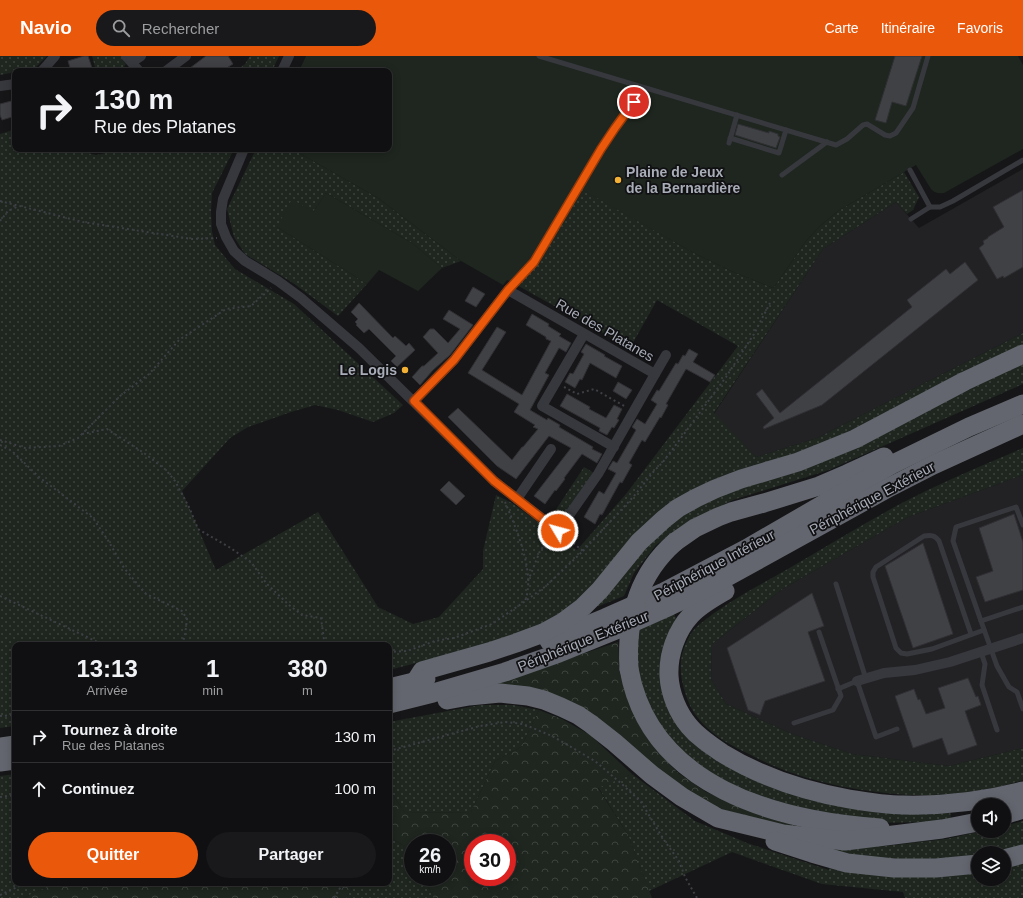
<!DOCTYPE html>
<html lang="fr">
<meta charset="utf-8">
<style>
body{margin:0;font-family:Helvetica,sans-serif;background:#19191b;color:#f1f3f6;height:100vh;display:flex;flex-direction:column;font-size:15px;white-space:nowrap}
*{box-sizing:border-box;margin:0}
p{font-size:13px;color:#9c9d9f}
.icon{flex:none;width:22px;height:22px;fill:none;stroke:currentColor;stroke-width:2;stroke-linecap:round;stroke-linejoin:round}
.map{position:relative;flex:1;overflow:hidden}
.drawer{position:absolute;left:12px;top:586px;width:380px;height:244px;display:flex;flex-direction:column;background:#101012;border-radius:8px;box-shadow:0 2px 10px #0003,0 0 0 1px #303032}
.drawer>*{flex:none}
.top-card{position:absolute;left:12px;top:12px;width:380px;height:84px;border-radius:8px;box-shadow:0 2px 10px #0003,0 0 0 1px #303032;background:#101012;color:#f1f3f6;overflow:hidden}
.fabs{position:absolute;left:971px;top:742px;display:grid;gap:8px}
.fabs a{display:grid;place-items:center;width:40px;height:40px;border-radius:50%;background:#101012;box-shadow:0 2px 10px #0003,0 0 0 1px #303032;font-size:20px}
.speed{position:absolute;left:404px;top:778px;display:flex;gap:8px;font-size:20px;font-weight:700;text-align:center}
.speed>*{display:grid;place-content:center;width:52px;height:52px;border-radius:50%;background:#101012;box-shadow:0 2px 10px #0003,0 0 0 1px #303032;line-height:1}
.speed small{font-size:10px;font-weight:400}
.speed .limit{border:6px solid #d22;background:#fff;color:#111}
.pin{position:absolute;display:grid;place-items:center;width:34px;height:34px;color:#fff;margin:-17px;border:2px solid #fff;border-radius:50%;box-shadow:0 1px 4px #0007}
.me{position:absolute;width:44px;margin:-22px;rotate:307deg;stroke-linejoin:round;filter:drop-shadow(0 0 3px #0008)}
.turn{display:flex;align-items:center;gap:14px;height:84px;padding:0 16px;font-size:18px}
.turn .icon{width:52px;height:52px;stroke-width:2.5}
.turn b{display:block;font-size:28px;line-height:34px}
.eta{display:flex;justify-content:space-evenly;align-items:center;height:68px;text-align:center}
.eta b{font-size:24px;font-weight:800;line-height:28px}
.primary-button{display:flex;gap:8px;margin-top:auto;padding:8px 16px}
.primary-button a{flex:1;height:46px;border-radius:24px;background:#ea580c;color:#fff;font-size:16px;font-weight:800;line-height:46px;text-align:center}
.primary-button a+a{background:#19191b;color:#f1f3f6}
ul{padding:0;list-style:none}
li{display:flex;align-items:center;gap:12px;height:52px;padding:0 16px;border-top:1px solid #303032}
li div{flex:1}
li b{display:block;font-size:15px}
li em{font-style:normal}
header{display:flex;align-items:center;gap:24px;box-sizing:border-box;height:56px;padding:0 20px;background:#ea580c;color:#fff}
header strong{font-size:19px}
nav{display:flex;gap:22px;margin-inline-start:auto;font-size:14px}
.search{width:280px;height:36px;background:#19191b;display:flex;align-items:center;gap:10px;box-sizing:border-box;padding:0 14px;border-radius:22px;color:#9c9d9f;font-size:15px}
.map>svg:first-child{display:block}
.built{fill:#222225}
.grass{fill:url(#grass-dots);fill-rule:evenodd}
.forest{fill:url(#forest-crowns);fill-rule:evenodd}
.garden{fill:#1e261f}
.building{fill:#404145;stroke:#303034}
.lines{fill:none;stroke-linecap:round;stroke-linejoin:round}
.path{stroke:#3d3f44;stroke-width:2;stroke-dasharray:2 3;stroke-linecap:butt}
.lane{stroke:#37383d;stroke-width:5}
.street{stroke:#37383d;stroke-width:10}
.highway{stroke:#63666e;stroke-width:19}
.highway-bridge{stroke:#63666e;stroke-width:19}
.route-casing{stroke:#983908;stroke-width:10}
.route{stroke:#ea580c;stroke-width:7}
.poi-dot{fill:#f2b134;stroke:#111113;stroke-width:1.5}
.labels{text-anchor:middle;dominant-baseline:central;stroke-width:3.5;stroke-linejoin:round;paint-order:stroke}
.poi-label{font-size:14px;font-weight:bold;fill:#a8adb8;stroke:#111113;text-anchor:start}
.street-label{font-size:14px;fill:#a8adb8;stroke:#111113}
</style>
<header>
<strong>Navio</strong>
<div class="search"><svg class="icon" aria-label="search" viewBox="0 0 24 24"><circle cx="10" cy="10" r="6"/><path d="M15 15l6 6"/></svg>Rechercher</div>
<nav><a>Carte</a><a>Itinéraire</a><a>Favoris</a></nav>
</header>
<div class="map">
<svg width="1023" height="842" viewBox="0 0 1023 842">
<defs>
<pattern id="grass-dots" width="8" height="8" patternUnits="userSpaceOnUse"><rect width="8" height="8" fill="#1e261f"/><path d="M2 2h.1M6 6h.1" fill="none" stroke="#3c433d" stroke-width="1.8" stroke-linecap="round"/></pattern>
<pattern id="forest-crowns" width="20" height="18" patternUnits="userSpaceOnUse"><rect width="20" height="18" fill="#1e261f"/><path d="M2 6a3 3 0 1 1 6 0M12 15a3 3 0 1 1 6 0" fill="none" stroke="#3c433d"/></pattern>
</defs>
<rect width="100%" height="100%" fill="#161618"/>
<!-- built -->
<g class="built">
<path d="M1023,113v164l-206,105 -61,19 -42,-43 109,-165 73,-47 23,26z"/>
<path d="M1023,419v273l-74,18 -97,-12 -60,-20 -66,-30 -15,-25 1,-35 72,-56 124,-71z"/>
</g>
<!-- grass -->
<g class="grass">
<path d="M0,0h47l-13,13c-6,0 -12,2 -19,2v1l-15,3z"/>
<path d="M92,0h29l5,8 -5,7h-25z"/>
<path d="M250,0h29l-7,15h-36l9,-7z"/>
<path d="M13,74l2,1v18h56l25,6 10,-2 5,-4h123l-22,44 -1,19 1,20 3,13 20,24 59,35 109,101 -9,8 -21,9 -35,-12 -23,-5 -24,7 -43,15 -18,11 -48,53 34,79 102,-58 60,95 35,17 26,-7 44,-48v-18l13,-56 16,8 65,47 49,-56 112,-148 -81,-46 -27,48 -117,-65 19,-24 6,3 43,-74 113,65 37,18 42,17 4,-5 29,-42 14,-15 18,-15 66,-39 15,25 -6,13 -6,4 -11,-12 -73,47 -109,164 42,44 61,-19 206,-105v51l-194,86 -96,30 -48,24 -29,21 -22,28 -10,23 -25,10 -18,-5 -43,27 -90,27 -59,15v-25h-374v81l-15,2v-594z"/>
<path d="M256,93h36l86,49 83,63 -19,7 -30,-25 -86,-50 -13,19 -36,15 90,57 -29,32 -45,-33 -48,-29 -11,-17 -7,-28z"/>
<path d="M1023,392v27l-115,42 -124,71 -72,56 -1,35 15,25 66,30 60,20 97,12 74,-18v32c-30,10 -61,14 -93,15 -7,0 -14,0 -20,0 -46,-3 -94,-11 -136,-29 -8,-3 -15,-7 -23,-11 -19,-9 -39,-19 -53,-37 -7,-8 -11,-19 -14,-29 -5,-19 -5,-34 5,-52 4,-8 12,-14 20,-20 23,-18 51,-32 77,-47 38,-22 75,-45 114,-66 40,-21 81,-38 123,-56z"/>
<path d="M584,411l10,6 -30,43 -7,5 -6,-4z"/>
<path d="M674,558l5,9 -9,81 113,85 167,20 1,11 -19,2 -64,1 -49,-8 -94,-29 -62,-52 -29,-64 1,-38z"/>
<path d="M480,649h33l26,5 -18,37 -26,14 -24,51 -66,1 -16,-24v-67z"/>
<path d="M15,718v109h41l-33,15h-23v-122z"/>
<path d="M632,718l63,47 52,22 82,27 3,-22 52,-2 62,-7 36,-8h22v-5l19,-5v77h-118l-2,-6 -81,-8 -90,-32 -83,39 -21,-56 -30,-48zM978,797h26v26h-26z"/>
<path d="M389,781l19,11 5,9v20h10l11,21h-88l9,-15h34z"/>
</g>
<!-- forest -->
<g class="forest">
<path d="M618,586l2,32 8,27 14,28 16,23 19,20 29,20 68,28 29,7v4l-82,-20 -35,-19 -78,-61 -109,-43v-6z"/>
<path d="M539,654l23,9 28,16 42,39 -34,14 30,47 24,63h-218l-11,-21h24v-34h-34v14l-5,-9 -19,-11v-48l16,24 66,-1 24,-51 26,-14zM473,787h34v34h-34z"/>
<path d="M56,827h299l-9,15h-323z"/>
</g>
<!-- garden -->
<g class="garden">
<path d="M306,0h712l5,9v84l-79,44c-6,1 -9,0 -13,-4l-15,-24 -78,46 -18,15 -14,15 -29,42 -4,5 -42,-17 -37,-18 -113,-64 -43,73 -6,-3 -19,24 -6,-3 -4,5 -42,-24 -83,-63 -86,-49h97v-78h-90z"/>
<path d="M326,137l86,50 30,25 -24,23 -39,-21 -12,14 -90,-57 15,-28 21,13z"/>
</g>
<!-- building -->
<g class="building">
<path d="M84,0h4l5,15h-22l-3,-10z"/>
<path d="M206,0h22l5,8 -11,7h-36z"/>
<path d="M895,0h27l-16,50 -14,-4 -6,21 -11,-3z"/>
<path d="M15,44v16l-13,4 -2,-5v-11z"/>
<path d="M738,68l31,9v-2l9,3v2l2,1 -4,11 -41,-13z"/>
<path d="M1023,134v77l-19,11 -1,-2 -6,3 -18,-31 5,-4 -1,-3 5,-3v-1l16,-10 -11,-20z"/>
<path d="M965,206l13,18 -156,125 -58,24 -1,-2 11,-9 -18,-24 6,-5 18,24 132,-106 -5,-7 39,-31 4,5z"/>
<path d="M473,231l12,7 -9,13 -11,-6z"/>
<path d="M359,247l34,35 2,-2 11,10 3,-3 6,7 -18,17 -6,-6 5,-5 -27,-27 -5,4 -8,-8 1,-1 -2,-2 3,-3 -7,-7z"/>
<path d="M449,254l24,15 -23,30 -17,15 -13,15 -8,-8 10,-11h2l14,-13 -15,-16 7,-8h4l14,14 12,-14 -17,-10z"/>
<path d="M532,258l17,10 -1,2 13,8 -2,2 12,7 -5,9 -7,-4 -14,25 4,2 -19,35 17,10 1,-2 12,7 -1,2 34,20 -1,2 10,5 -5,9 -15,-9 -18,24 1,1 -9,12 -1,-1 -10,14 -11,-8 37,-48 -22,-12 -33,43 -19,-13 -49,-49 10,-9 54,52 10,-13h1l15,-18 -5,-2 2,-2 -21,-13 5,-8 -51,-31 29,-46 9,5 -24,38 40,25 29,-54 -5,-2v-2l-20,-12z"/>
<path d="M586,288l19,11 -1,1 18,10 -6,12 -26,-15 -8,17 -2,-1 -5,9 -10,-6 5,-9 3,1 11,-20 -3,-2z"/>
<path d="M689,293l9,5 -5,8 22,13 -5,7 -24,-13 -20,35 2,1 -7,13 -1,-1 -15,25 -3,-2 -13,23 3,2 -10,18 -2,-1 -18,33 -2,-1 -5,10 -11,-7 15,-26 5,3 12,-21 -8,-4 5,-8 4,2 19,-33 -4,-3 5,-8 8,5 12,-20 -6,-4 6,-10 2,1 17,-28 2,1 5,-9 2,1z"/>
<path d="M618,326l14,8 -6,9 -13,-8z"/>
<path d="M567,338l23,13 -1,2 17,9 8,-13 8,4 -5,10 2,1 -5,8 -2,-1 -5,8 -8,-4 1,-3 -40,-22z"/>
<path d="M449,425l16,15 -9,9 -16,-15z"/>
<path d="M1014,458l9,28v48l-38,12 -9,-25 17,-6 -14,-43z"/>
<path d="M923,487l30,91 -40,14 -28,-82z"/>
<path d="M812,537l12,33 -16,6 17,49 -60,20 -5,14 -12,-5 -21,-62z"/>
<path d="M968,622l8,19 2,-1 3,9 -16,6 12,34 -29,10 -6,-17 -29,10 -18,-52 19,-7 4,11 2,-1 6,15 19,-6 -7,-20z"/>
</g>
<g class="lines">
<!-- path -->
<g class="path">
<path d="M0,145l83,21 109,17 25,-1"/>
<path d="M0,165l8,-10 11,-5"/>
<path d="M564,331l13,7 17,-5 32,18"/>
<path d="M82,378l25,-5 37,24 22,17 9,11 15,28 8,20 31,18 22,15 15,21 23,22 13,10 19,3 3,22 -2,5"/>
<path d="M0,384l25,8 34,-2 19,-8 42,-42 29,-22 30,-34 47,-31 25,-3 20,-18"/>
<path d="M0,389l12,6 27,26 54,41 16,24 15,26 22,26 36,17 5,8 -2,16 -3,10"/>
<path d="M505,446c11,26 31,72 20,99"/>
<path d="M583,495l51,-55 20,-25 9,-9 24,-32 39,-53 28,-43 16,-31"/>
<path d="M528,525l12,-30 10,-14"/>
<path d="M0,540l104,49"/>
<path d="M389,596l18,-1 28,-10 19,-3 38,-14 32,-22 22,-16 37,-35 -17,-14"/>
<path d="M0,660l15,-1"/>
<path d="M389,695l91,-25 26,-4 17,2 29,12 43,25 29,25 17,16 23,38 15,21 6,16 12,21"/>
<path d="M0,741l15,-2"/>
<path d="M0,839l26,-12"/>
<path d="M334,842l9,-15"/>
</g>
<!-- lane -->
<g class="lane">
<path d="M539,0l297,89 11,-6 16,-14 4,-1 18,11 5,1 6,-3 17,-25 15,-52"/>
<path d="M730,82l49,15 7,-23"/>
<path d="M729,87l8,-28"/>
<path d="M910,114l20,37"/>
<path d="M782,119l45,-33"/>
<path d="M911,163l19,-12h10l13,-6 70,-41"/>
<path d="M508,234l26,-28 81,-135 29,-39"/>
<path d="M1023,469l-7,-18 -60,20 -3,14 28,80 42,-14"/>
<path d="M836,528l30,95"/>
<path d="M981,565l16,45 12,21 8,5 6,17"/>
<path d="M971,578l-32,-93c-4,-6 -8,-6 -15,-5l-48,31 -3,5v5l23,71 5,5 6,1 25,-5 52,-19"/>
<path d="M981,596l4,12 -3,21 15,45"/>
<path d="M838,633l19,-8 19,56 21,-8"/>
<path d="M794,667l39,-13 8,-14 -22,-64"/>
</g>
<!-- street -->
<g class="street">
<path d="M126,0l13,15"/>
<path d="M131,0l4,4 6,-4"/>
<path d="M42,15l13,-15"/>
<path d="M166,15l20,-15"/>
<path d="M282,15l7,-15"/>
<path d="M0,30l15,-2"/>
<path d="M244,93l-21,50 -2,13v12l5,13 8,14 11,10 33,20 23,17 58,50 135,133 64,50 40,-57 57,-100 -147,-84 -54,70 -40,41"/>
<path d="M584,278l-42,72 72,41"/>
<path d="M655,318l11,-19"/>
<path d="M517,443l34,-50"/>
<path d="M857,625l27,-8 31,-3 35,-8 73,-24"/>
</g>
<!-- highway -->
<g class="highway">
<path d="M675,486l20,-14 23,-11 13,-5 33,-9 55,-17 28,-12 37,-17"/>
<path d="M725,535c-12,7 -25,14 -34,24 -15,16 -23,40 -22,61 1,18 9,37 20,50 9,11 21,19 33,27 39,24 82,38 127,46 18,3 36,6 54,6 41,1 81,-4 120,-14"/>
<path d="M549,585l56,-23 59,-26 82,-43 145,-84 78,-38 54,-23"/>
<path d="M629,613c21,118 148,152 251,159"/>
<path d="M415,626l7,-11 67,-19 27,-9 27,-10 20,-11 20,-15 17,-17 39,-48 25,-23 14,-11 18,-10 19,-9 26,-10 57,-17 57,-23 110,-58 58,-27"/>
<path d="M389,632l37,-9"/>
<path d="M447,644l22,-4 31,-3 28,3 16,4 17,7 17,8 13,9 23,18 38,33 30,22 36,21 65,16 62,7 97,-12 36,-7"/>
<path d="M389,648l44,-11 72,-21 54,-19 57,-23 54,-24 37,-18 183,-101 43,-22 90,-41"/>
<path d="M0,691l15,-2"/>
<path d="M0,706l15,-2"/>
<path d="M1004,759l19,-6"/>
<path d="M775,785l37,12 35,10 47,5h42l42,-4"/>
<path d="M1004,803l19,-5"/>
</g>
<!-- highway-bridge -->
<path class="highway-bridge" d="M629,613c-3,-48 8,-94 46,-127"/>
</g>
<g class="lines">
<!-- route casing -->
<g class="route-casing">
<path id="route" d="M558,475l-64,-50 -80,-80 40,-41 54,-70 26,-28 67,-113 14,-21 19,-26"/>
</g>
<!-- route -->
<use href="#route" class="route"/>
</g>
<!-- markers -->
<g class="poi-dot">
<circle cx="618" cy="124" r="4"/>
<circle cx="405" cy="314" r="4"/>
</g>
<g class="labels">
<!-- poi labels -->
<g class="poi-label">
<text x="626" y="116">Plaine de Jeux<tspan x="626" dy="16">de la Bernardière</tspan></text>
<text x="397" y="314" text-anchor="end">Le Logis</text>
</g>
<!-- street labels -->
<g class="street-label">
<text transform="translate(605 274) rotate(30)">Rue des Platanes</text>
<text transform="translate(872 442) rotate(-28)">Périphérique Extérieur</text>
<text transform="translate(714 509) rotate(-28)">Périphérique Intérieur</text>
<text transform="translate(583 585) rotate(-22)">Périphérique Extérieur</text>
</g>
</g>
</svg>
<div class="fabs">
<a><svg class="icon" aria-label="sound" viewBox="0 0 24 24"><path d="M4 9h4l5-4v14l-5-4H4zM17 9q2 3 0 6"/></svg></a>
<a><svg class="icon" aria-label="layers" viewBox="0 0 24 24"><path d="M12 4l9 5-9 5-9-5zM3 14l9 5 9-5"/></svg></a>
</div>
<div class="speed"><div>26<small>km/h</small></div><div class="limit">30</div></div>
<div class="pin" style="left:634px;top:46px;background:#d93025"><svg class="icon" aria-label="arrive" viewBox="0 0 24 24"><path d="M6 21V4h12l-3 4 3 4H6"/></svg></div>
<svg class="me" style="left:558px;top:475px" viewBox="-20 -20 40 40"><circle r="17" fill="#ea580c" stroke="#fff" stroke-width="3"/><path d="M0-11L8 9 0 5-8 9z" fill="#fff"/></svg>
<div class="top-card">
<div class="turn"><svg class="icon" aria-label="right" viewBox="0 0 24 24"><path d="M7 20v-9h11M14 6l5 5-5 5"/></svg><div><b>130 m</b>Rue des Platanes</div></div>
</div>
<section class="drawer">
<div class="eta">
<div><b>13:13</b><p>Arrivée</p></div>
<div><b>1</b><p>min</p></div>
<div><b>380</b><p>m</p></div>
</div>
<ul>
<li><svg class="icon" aria-label="right" viewBox="0 0 24 24"><path d="M7 20v-9h11M14 6l5 5-5 5"/></svg><div><b>Tournez à droite</b><p>Rue des Platanes</p></div><em>130 m</em></li>
<li><svg class="icon" aria-label="ahead" viewBox="0 0 24 24"><path d="M12 20V5M6 11l6-6 6 6"/></svg><div><b>Continuez</b></div><em>100 m</em></li>
</ul>
<div class="primary-button"><a>Quitter</a><a>Partager</a></div>
</section>
</div>
